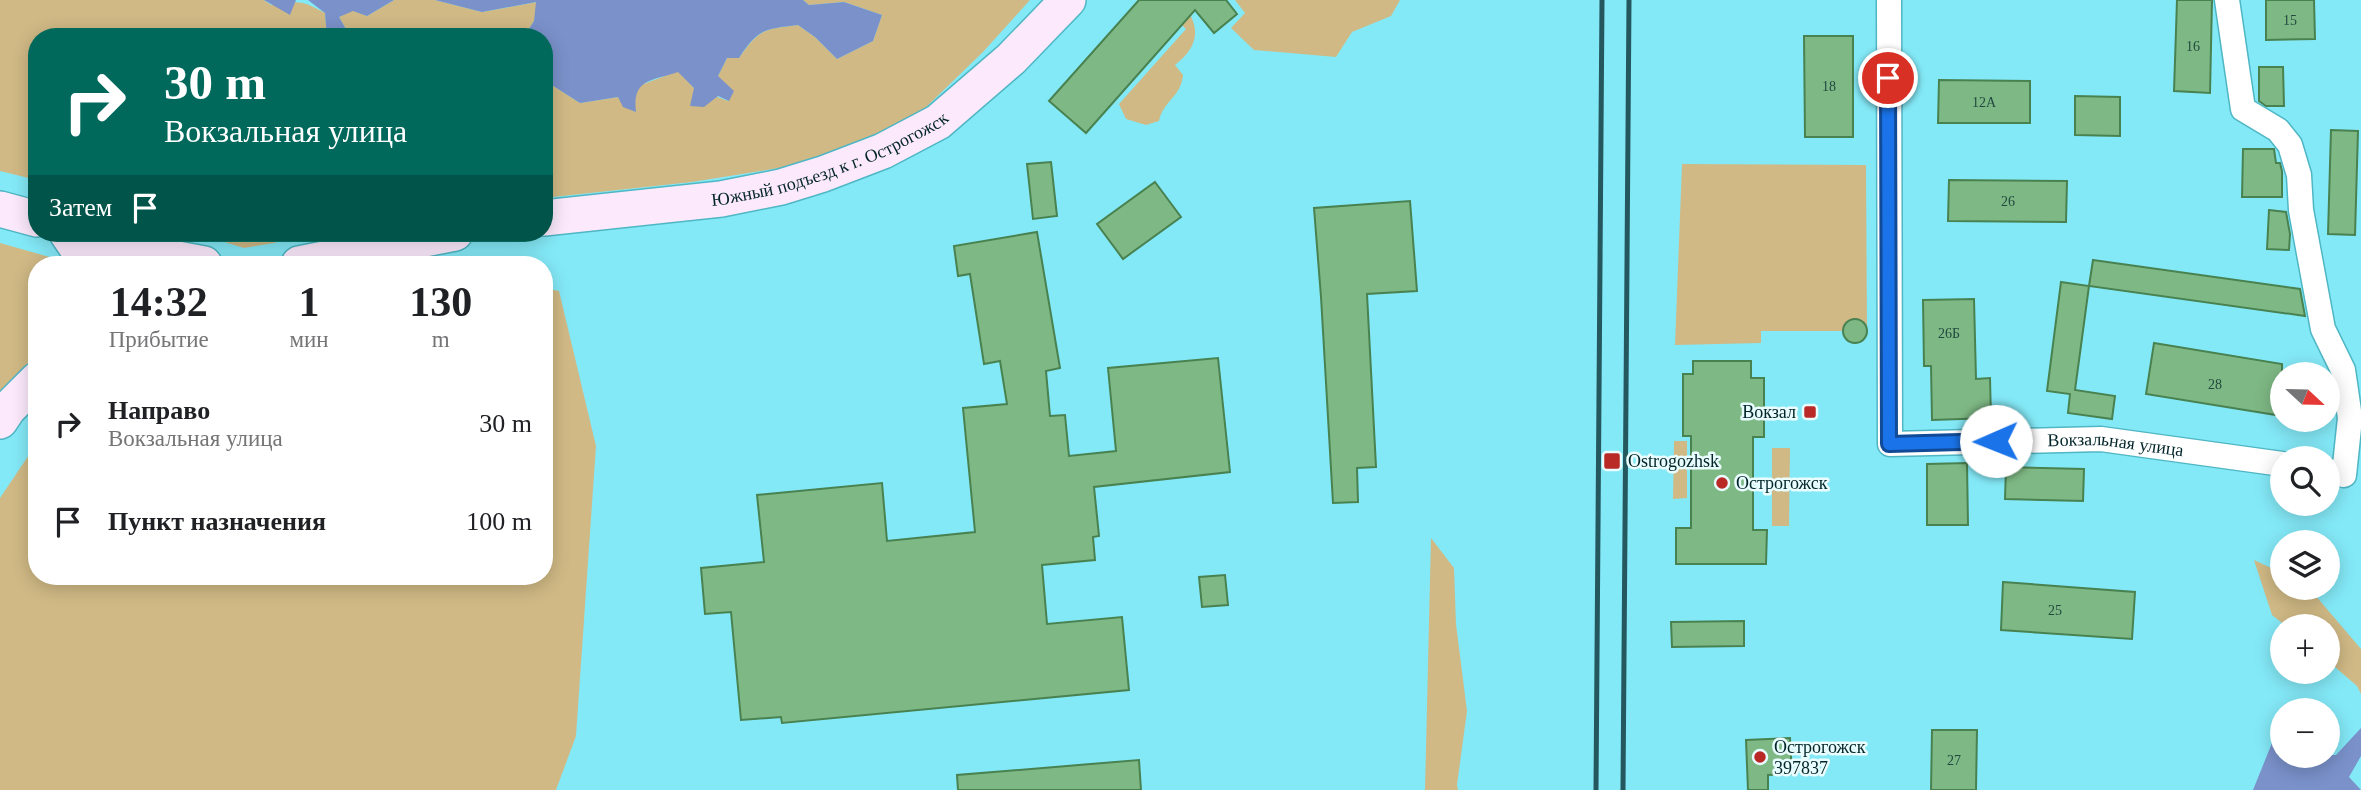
<!DOCTYPE html>
<html lang="ru">
<meta charset="utf-8">
<style>
body{margin:0;font-family:"Times New Roman",serif;background:#f6f6f6;color:#202124;height:100vh;display:flex;flex-direction:column;font-size:26px;white-space:nowrap}
*{box-sizing:border-box;margin:0}
p{font-size:23px;color:#757577}
.icon{flex:none;width:38px;height:38px;fill:none;stroke:currentColor;stroke-width:2;stroke-linecap:round;stroke-linejoin:round}
.map{position:relative;flex:1;overflow:hidden}
.panel{position:absolute;left:28px;top:256px;width:525px;height:329px;display:flex;flex-direction:column;background:#fff;border-radius:28px;box-shadow:0 4px 18px #0003}
.panel>*{flex:none}
.hud{position:absolute;left:28px;top:28px;width:525px;height:214px;border-radius:28px;box-shadow:0 4px 18px #0003;background:#00695c;color:#fff;overflow:hidden}
.needle{width:46px;rotate:112deg}
.controls{position:absolute;left:2270px;top:362px;display:grid;gap:14px}
.controls a{display:grid;place-items:center;width:70px;height:70px;border-radius:50%;background:#fff;box-shadow:0 4px 18px #0003;font-size:35px}
.pin{position:absolute;display:grid;place-items:center;width:60px;height:60px;color:#fff;margin:-30px;border:4px solid #fff;border-radius:50%;box-shadow:0 2px 7px #0007}
.me{position:absolute;width:77px;margin:-38px;rotate:269deg;stroke-linejoin:round;filter:drop-shadow(0 0 5px #0008)}
.turn{display:flex;align-items:center;gap:24px;height:147px;padding:0 21px;font-size:32px}
.turn .icon{width:91px;height:91px;stroke-width:2.5}
.turn b{display:block;font-size:49px;line-height:60px}
.then{display:flex;align-items:center;height:66px;padding:0 21px;background:#0003;gap:14px;font-size:26px}
.eta{display:flex;justify-content:space-evenly;align-items:center;height:119px;text-align:center}
.eta b{font-size:42px;font-weight:700;line-height:49px}
ul{padding:0;list-style:none}
li{display:flex;align-items:center;gap:21px;height:98px;padding:0 21px}
li div{flex:1}
li b{display:block;font-size:26px}
li em{font-style:normal}
.map>svg:first-child{display:block}
.green{fill:#d0b985}
.water{fill:#7a91ca}
.building{fill:#7eb884;stroke:#498251;stroke-width:2}
.lines{fill:none;stroke-linecap:round;stroke-linejoin:round}
.street-casing{stroke:#4fb6c4;stroke-width:27}
.secondary-casing{stroke:#4fb6c4;stroke-width:38}
.street{stroke:#fff;stroke-width:24}
.secondary{stroke:#fceafc;stroke-width:35}
.rail{stroke:#24575e;stroke-width:5}
.route-casing{stroke:#114b97;stroke-width:18}
.route{stroke:#1a73e8;stroke-width:12}
.poi-dot{fill:#b92a27;stroke:#e9fcfe;stroke-width:2.5}
.labels{text-anchor:middle;dominant-baseline:central;stroke-width:5;stroke-linejoin:round;paint-order:stroke}
.number-label{font-size:14px;fill:#224a40}
.street-label{font-size:18px;fill:#032529;stroke:#e9fcfe}
.poi-label{font-size:18px;fill:#032529;stroke:#e9fcfe;text-anchor:start}
</style>
<div class="map">
<svg width="2361" height="790" viewBox="0 0 2361 790">
<rect width="100%" height="100%" fill="#84e9f7"/>
<!-- green -->
<g class="green">
<path d="M0,0h264l7,5c28,-4 30,-5 54,8l2,24h-290v143l-37,-9z"/>
<path d="M394,0h41l47,12 55,-10 -3,19 -10,16h-192l15,-6 -8,-14 14,-7 14,6z"/>
<path d="M803,0h227l-47,52 -63,61 -54,27 -56,23 -118,19 -148,16v-118l36,23 38,-6 17,15 -1,-16 7,-11 37,-14 16,17 34,13 -10,-25 9,-18h12c20,-29 25,-29 59,-33l17,12 22,22 36,-18 9,-26 -38,-13 -35,3z"/>
<path d="M1155,0h25c20,24 22,44 -5,65l8,10c-2,22 -20,26 -24,46l-13,4 -20,-6 -7,-15 67,-75z"/>
<path d="M1235,0h165l-9,16 -39,16 -16,25 -82,-7 -23,-22 14,-15z"/>
<path d="M1682,164l184,1 1,163c-4,-9 -11,-11 -20,-7l-5,10h-81v12l-86,2z"/>
<path d="M195,233h106l-27,10 -30,5z"/>
<path d="M0,243l53,15 -2,6h-14v90l-37,39z"/>
<path d="M544,288l15,3 37,155 -20,290 -20,54h-556v-292l37,-55v133h507z"/>
<path d="M1674,441h13v57l-14,1z"/>
<path d="M1772,448h18l-1,78h-17z"/>
<path d="M1431,538l23,30 2,56 11,87 -10,74 1,5h-33z"/>
<path d="M2254,560l28,13v15h27l52,61v45l-4,-8 -29,-25v-35h-42l-14,-11z"/>
</g>
<!-- water -->
<g class="water">
<path d="M264,0h32l-6,15z"/>
<path d="M308,0h86l-27,16 -14,-5 -14,6 8,14 -20,6 -2,-24z"/>
<path d="M435,0h368l6,5 35,-3 38,13 -9,26 -36,18 -22,-22 -17,-12c-34,4 -40,4 -59,33h-12l-9,18 16,15 -5,10 -11,-5 -14,11 -14,-1 4,-18 -16,-16c-27,9 -46,7 -42,40l-13,-5 -5,-10 -38,6 -36,-23v-43h-20l10,-16 2,-19 -54,10z"/>
<path d="M2361,728v28l-12,21 12,13h-108l19,-47 10,-5v18l54,-1z"/>
</g>
<!-- building -->
<g class="building">
<path d="M1139,0h87l11,14 -23,19 -19,-23 -109,123 -37,-32z"/>
<path d="M2177,0h35l-2,93 -36,-2z"/>
<path d="M2266,0h48l1,39 -49,1z"/>
<path d="M1804,36h49v101h-48z"/>
<path d="M2259,67h24l1,39h-18l-7,-5z"/>
<path d="M1939,80l91,1v42h-92z"/>
<path d="M2075,96l45,1v39l-45,-1z"/>
<path d="M2331,130l27,1 -3,104 -27,-1z"/>
<path d="M2243,149h31l2,14h4l2,8v26h-40z"/>
<path d="M1051,162l6,54 -24,3 -6,-55z"/>
<path d="M1949,180l118,1 -1,41 -118,-1z"/>
<path d="M1155,182l26,35 -58,42 -26,-35z"/>
<path d="M1410,201l7,90 -50,3 9,173 -19,1 1,34 -25,1 -12,-206 -7,-89z"/>
<path d="M2269,210l17,2 4,22 -1,16 -22,-1z"/>
<path d="M1037,232l23,136 -14,3 4,45 15,-1 4,41 47,-5 -8,-83 110,-10 12,114 -136,15 5,49 -6,1 2,23 -53,5 5,59 75,-7 7,73 -347,33 -1,-6 -40,3 -10,-108 -26,2 -4,-46 63,-6 -7,-67 125,-12 5,58 88,-9 -12,-124 44,-4 -7,-43 -16,3 -14,-90 -12,2 -4,-30z"/>
<path d="M2093,260l207,29 5,27 -216,-30z"/>
<path d="M2061,282l28,4 -14,104 40,6 -3,23 -44,-6 2,-19 -23,-3z"/>
<path d="M1974,299l2,80 14,-1 1,40 -59,2 -1,-54h-7l-1,-66z"/>
<circle cx="1855" cy="331" r="12"/>
<path d="M2154,343l128,21v52l-136,-22z"/>
<path d="M1693,361h58v17h13v59h-11v93h14l-1,34h-90v-36h15v-92h-8v-62h10z"/>
<path d="M1967,463l1,62h-41v-61z"/>
<path d="M2006,467l78,2 -1,32 -78,-2z"/>
<path d="M1225,575l3,30 -26,2 -3,-30z"/>
<path d="M2003,582l132,10 -3,47 -131,-9z"/>
<path d="M1744,621v25l-72,1 -1,-25z"/>
<path d="M1932,730h45l-1,60h-45z"/>
<path d="M1790,738l2,36 -24,1v15h-20l-2,-50z"/>
<path d="M1139,760l2,30h-183l-1,-15z"/>
</g>
<g class="lines">
<!-- street casing -->
<g class="street-casing">
<g id="street">
<path id="s1" d="M1889,0l1,444 211,-5 181,25"/>
<path d="M2227,0l16,109 35,21 12,15 9,30 2,35 22,119 20,41 7,48 -6,57 -16,-4"/>
</g>
</g>
<!-- secondary casing -->
<g class="secondary-casing">
<g id="secondary">
<path d="M0,209l37,10"/>
<path id="s2" d="M544,218l177,-19 60,-12 42,-13 60,-23 55,-29 73,-63 57,-59"/>
<path d="M67,233l21,31"/>
<path d="M87,233l85,25 32,6"/>
<path d="M299,264l156,-31"/>
<path d="M0,421l8,-12 29,-29"/>
</g>
</g>
<!-- street -->
<use href="#street" class="street"/>
<!-- secondary -->
<use href="#secondary" class="secondary"/>
<!-- rail -->
<g class="rail">
<path d="M1596,790l6,-790"/>
<path d="M1623,790l6,-790"/>
</g>
</g>
<g class="lines">
<!-- route casing -->
<g class="route-casing">
<path id="route" d="M1888,78l1,366 107,-3"/>
</g>
<!-- route -->
<use href="#route" class="route"/>
</g>
<!-- markers -->
<g class="poi-dot">
<rect x="1803" y="405" width="14" height="14" rx="3.5"/>
<rect x="1603" y="452" width="18" height="18" rx="3.5"/>
<circle cx="1722" cy="483" r="7"/>
<circle cx="1760" cy="757" r="7"/>
</g>
<g class="labels">
<!-- number labels -->
<g class="number-label">
<text x="2290" y="20">15</text>
<text x="2193" y="46">16</text>
<text x="1829" y="86">18</text>
<text x="1984" y="102">12А</text>
<text x="2008" y="201">26</text>
<text x="1949" y="333">26Б</text>
<text x="2215" y="384">28</text>
<text x="2055" y="610">25</text>
<text x="1954" y="760">27</text>
</g>
<!-- street labels -->
<g class="street-label">
<text stroke="none"><textPath href="#s2" startOffset="294">Южный подъезд к г. Острогожск</textPath></text>
<text stroke="none"><textPath href="#s1" startOffset="670">Вокзальная улица</textPath></text>
</g>
<!-- poi labels -->
<g class="poi-label">
<text x="1796" y="412" text-anchor="end">Вокзал</text>
<text x="1628" y="461">Ostrogozhsk</text>
<text x="1736" y="483">Острогожск</text>
<text x="1774" y="747">Острогожск<tspan x="1774" dy="21">397837</tspan></text>
</g>
</g>
</svg>
<div class="controls">
<a><svg class="needle" viewBox="-14 -14 28 28"><path d="M0-13l5 13h-10z" fill="#e53935"/><path d="M0 13l5-13h-10z" fill="#757577"/></svg></a>
<a><svg class="icon" aria-label="search" viewBox="0 0 24 24"><circle cx="10" cy="10" r="6"/><path d="M15 15l6 6"/></svg></a>
<a><svg class="icon" aria-label="layers" viewBox="0 0 24 24"><path d="M12 4l9 5-9 5-9-5zM3 14l9 5 9-5"/></svg></a>
<a>+</a>
<a>−</a>
</div>
<div class="pin" style="left:1888px;top:78px;background:#d93025"><svg class="icon" aria-label="arrive" viewBox="0 0 24 24"><path d="M6 21V4h12l-3 4 3 4H6"/></svg></div>
<svg class="me" style="left:1996px;top:441px" viewBox="-20 -20 40 40"><circle r="19" fill="#fff"/><path d="M0-13L10 11 0 6-10 11z" fill="#1a73e8"/></svg>
<div class="hud">
<div class="turn"><svg class="icon" aria-label="right" viewBox="0 0 24 24"><path d="M7 20v-9h11M14 6l5 5-5 5"/></svg><div><b>30 m</b>Вокзальная улица</div></div>
<div class="then">Затем<svg class="icon" aria-label="arrive" viewBox="0 0 24 24"><path d="M6 21V4h12l-3 4 3 4H6"/></svg></div>
</div>
<section class="panel">
<div class="eta">
<div><b>14:32</b><p>Прибытие</p></div>
<div><b>1</b><p>мин</p></div>
<div><b>130</b><p>m</p></div>
</div>
<ul>
<li><svg class="icon" aria-label="right" viewBox="0 0 24 24"><path d="M7 20v-9h11M14 6l5 5-5 5"/></svg><div><b>Направо</b><p>Вокзальная улица</p></div><em>30 m</em></li>
<li><svg class="icon" aria-label="arrive" viewBox="0 0 24 24"><path d="M6 21V4h12l-3 4 3 4H6"/></svg><div><b>Пункт назначения</b></div><em>100 m</em></li>
</ul>
</section>
</div>
